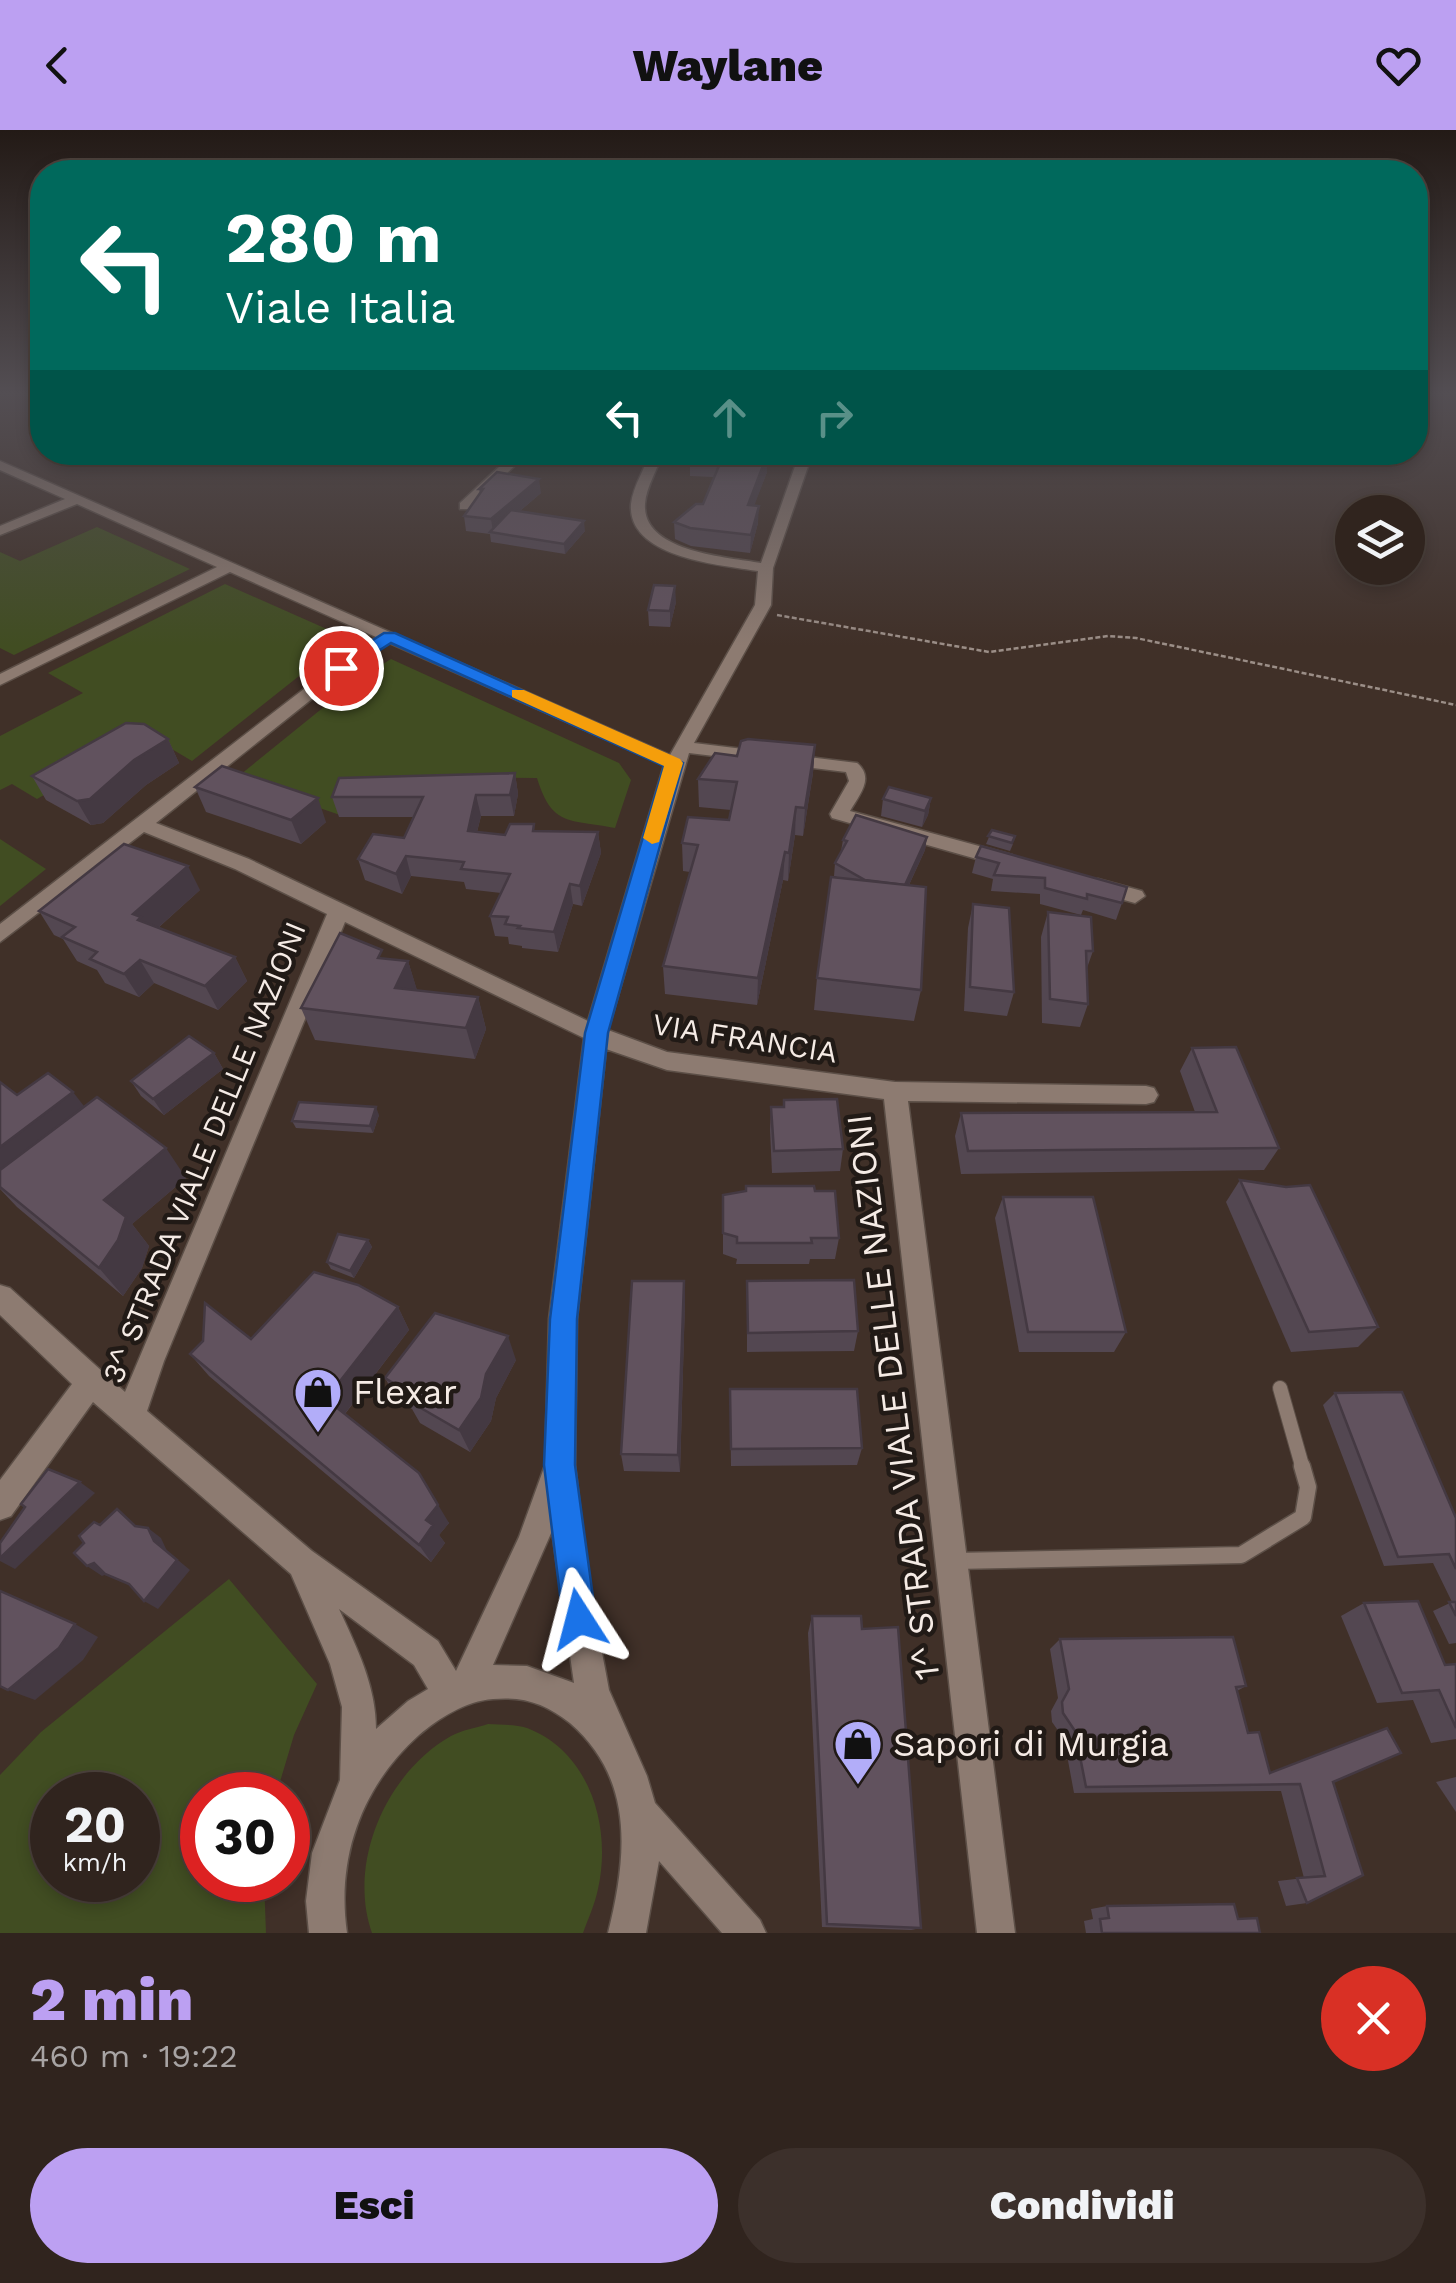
<!DOCTYPE html>
<html lang="it">
<meta charset="utf-8">
<style>
body{margin:0;font-family:"Work Sans",sans-serif;background:#3c302b;color:#f1f3f6;height:100vh;display:flex;flex-direction:column;font-size:38px;white-space:nowrap}
*{box-sizing:border-box;margin:0}
p{font-size:32px;color:#a8a4a4}
.icon{flex:none;width:55px;height:55px;fill:none;stroke:currentColor;stroke-width:2;stroke-linecap:round;stroke-linejoin:round}
.map{position:relative;height:1803px;overflow:hidden}
.details{display:flex;flex-direction:column;background:#30241e;flex:1}
.details>*{flex:none}
.guide{position:absolute;left:30px;top:30px;width:1398px;height:305px;border-radius:40px;box-shadow:0 5px 15px #0003,0 0 0 2px #4b413c;background:#00695c;color:#fff;overflow:hidden}
.controls{position:absolute;left:1335px;top:365px;display:grid;gap:20px}
.controls a{display:grid;place-items:center;width:90px;height:90px;border-radius:50%;background:#30241e;box-shadow:0 5px 15px #0003,0 0 0 2px #4b413c;font-size:50px}
.speed{position:absolute;left:30px;top:1642px;display:flex;gap:20px;font-size:50px;font-weight:700;text-align:center}
.speed>*{display:grid;place-content:center;width:130px;height:130px;border-radius:50%;background:#30241e;box-shadow:0 5px 15px #0003,0 0 0 2px #4b413c;line-height:1}
.speed small{font-size:25px;font-weight:400}
.speed .limit{border:15px solid #d22;background:#fff;color:#111}
.pin{position:absolute;display:grid;place-items:center;width:85px;height:85px;color:#fff;margin:-42px;border:5px solid #fff;border-radius:50%;box-shadow:0 2px 10px #0007}
.me{position:absolute;width:110px;margin:-55px;rotate:351deg;stroke-linejoin:round;filter:drop-shadow(0 0 8px #0008)}
.turn{display:flex;align-items:center;gap:35px;height:210px;padding:0 30px;font-size:45px}
.turn .icon{width:130px;height:130px;stroke-width:2.5}
.turn b{display:block;font-size:70px;line-height:85px}
.lanes{display:flex;align-items:center;height:95px;padding:0 30px;background:#0003;justify-content:center;gap:50px;direction:ltr}
.lanes .off{opacity:.35}
.round{display:grid;place-items:center;flex:none;width:105px;height:105px;border-radius:52px;background:#3c302b}
.headline{display:flex;align-items:center;justify-content:space-between;height:170px;padding:0 30px}
h1{font-size:60px;font-weight:800;line-height:75px;color:#bca0f2}
.button{display:flex;gap:20px;margin-top:auto;padding:20px 30px}
.button a{flex:1;height:115px;border-radius:60px;background:#bca0f2;color:#111;font-size:40px;font-weight:800;line-height:115px;text-align:center}
.button a+a{background:#3c302b;color:#f1f3f6}
header{display:flex;justify-content:space-between;align-items:center;height:130px;padding:0 30px;background:#bca0f2;color:#111;font-size:45px;font-weight:800}
.map>svg:first-child{display:block}
.green{fill:#414d22;fill-rule:evenodd}
.lines{fill:none;stroke-linecap:round;stroke-linejoin:round}
.service-far1-casing{stroke:#5c4f47;stroke-width:16}
.service-casing{stroke:#5c4f47;stroke-width:19}
.minor-casing{stroke:#5c4f47;stroke-width:3}
.path{stroke:#9b8e87;stroke-width:2.5;stroke-dasharray:5 2.5;stroke-linecap:butt}
.service-far1{stroke:#8d7b71;stroke-width:14}
.service{stroke:#8d7b71;stroke-width:16}
.minor{fill:#8d7b71;fill-rule:evenodd}
.wall{fill:#534751}
.shaded-wall{fill:#443942}
.building{fill:#61525e;stroke:#443942;stroke-width:2.5}
.route{fill:#1a73e8;stroke:#114b97;stroke-width:2.5}
.slow{fill:#f59e0b}
.labels{text-anchor:middle;dominant-baseline:central;stroke-width:9;stroke-linejoin:round;paint-order:stroke}
.street-label{font-size:30px;fill:#f5ebe5;stroke:#211a16}
.near-poi-label{font-size:35px;fill:#f5ebe5;stroke:#211a16;text-anchor:start}
.near-street-label{font-size:35px;fill:#f5ebe5;stroke:#211a16}
</style>
<header><svg class="icon" aria-label="back" viewBox="0 0 24 24"><path d="M15 5l-7 7 7 7"/></svg>Waylane<svg class="icon" aria-label="heart" viewBox="0 0 24 24"><path d="M12 20l-8-8c-3-5 5-10 8-4 3-6 11-1 8 4z"/></svg></header>
<div class="map">
<svg width="1456" height="1803" viewBox="0 0 1456 1803">
<rect width="100%" height="100%" fill="#403028"/>
<!-- green -->
<g class="green">
<path d="M97,397l93,42 -176,86 -14,-7v-96l20,9z"/>
<path d="M225,454l122,54 -155,123 -44,-26 -111,64 -25,-15 -12,6v-54l83,-43 -35,-20z"/>
<path d="M391,529l228,104 12,17 -16,48c-46,-9 -63,-1 -78,-50l-184,-1 -13,38 -105,-36 121,-98z"/>
<path d="M0,709l46,30 -46,37z"/>
<path d="M229,1449l88,105 -23,51 -18,60h-74v85h62l2,53h-266v-158l41,-43zM138,1665v85h-86v-85z"/>
<path d="M488,1594c13,1 27,0 39,4 63,24 85,99 71,161 -3,15 -10,30 -15,44h-211c-25,-71 15,-161 79,-197 11,-6 25,-8 37,-12z"/>
</g>
<g class="lines">
<!-- service-far1 casing -->
<g class="service-far1-casing">
<path id="service-far1" d="M1280,1258l23,81"/>
</g>
<!-- service casing -->
<g class="service-casing">
<path id="service" d="M954,1431l287,-6 62,-38 5,-30 -6,-21"/>
</g>
<!-- minor casing -->
<g class="minor-casing">
<g id="minor">
<path d="M515,322h14l-59,57h-10v-6z"/>
<path d="M650,322h13c-5,17 -17,35 -18,52 -3,48 82,53 116,59l39,-111h13l-40,116 -2,37 -77,138 163,20c18,15 2,32 -7,48l162,44 3,5 -10,7 -173,-49 -2,-4 19,-33 -3,-9 -157,-19 -81,277 59,22 228,30 251,4 8,2 4,7 -4,7 -8,2 -238,-3 107,832h-38l-93,-834 -217,-29 -61,-21 -29,270 -2,146 14,118 20,107 38,86 8,27 105,117 6,13h-44l-63,-72 -13,72h-38c19,-76 27,-154 -38,-210 -24,-19 -46,-27 -77,-24 -27,2 -54,19 -74,36 -57,51 -83,122 -72,198h-38l-3,-32 6,-48 28,-73 2,-73 -12,-43 -39,-90 -198,-172 -82,114 -11,4v-40l72,-96 -72,-69v-30l10,3 115,104 202,-478 -92,-45 -91,-37 -144,110v-18l335,-259 41,-28 -146,-65 -230,113v-11l217,-107 -140,-63 -77,31v-9l65,-27 -65,-29v-9l670,294 85,-150 3,-34c-37,-6 -131,-13 -127,-67 2,-18 14,-35 19,-52zM389,513l275,122 -76,256 -339,-162 -93,-36 191,-152zM345,792l239,116 -35,281 -4,146 -26,72 -63,134 -18,-30 -126,-90 -165,-140 17,-50zM552,1401l22,152 -47,-17 -34,-1zM339,1479l75,56 14,24 -20,12 -32,28c0,-43 -19,-81 -37,-120z"/>
<path d="M1098,749l44,12 3,5 -10,7 -44,-12 -3,-5 3,-5z"/>
</g>
</g>
<!-- path -->
<path class="path" d="M777,485l212,37 119,-16 28,2 320,67"/>
<!-- service-far1 -->
<use href="#service-far1" class="service-far1"/>
<!-- service -->
<use href="#service" class="service"/>
<!-- minor -->
<use href="#minor" class="minor"/>
</g>
<!-- wall -->
<g class="wall">
<path d="M762,322l5,20 -13,33 4,18 -8,30 -59,-7 -16,-7 -1,-17 29,-18 11,-27 -24,-1v-17z"/>
<path d="M479,359l62,4 -21,18 65,20 -20,23 -74,-12 -1,-8 -24,-3 -2,-15 16,-22z"/>
<path d="M676,472l-6,25 -21,-1 -1,-16z"/>
<path d="M168,609l11,24 -33,22 -43,38 -12,2 -45,-25 -14,-24z"/>
<path d="M815,615l-2,28 -10,63 -8,-1 -7,46 -5,-1 -26,125 -92,-11 -2,-28 27,-94 -7,-1 -1,-28 47,-23 2,-10 -32,-3 -1,-28 39,-23z"/>
<path d="M515,643l3,21 -4,22h-33l-4,16 28,3 30,-4 63,1 3,21 -19,53 -9,-2 -15,48 -36,-4v-2l-13,-2 -1,-7 -13,-1 -5,-20 11,-23 -35,-4 -2,-7 -53,-6 -9,18 -37,-14 -7,-21 46,-21 9,-21h-74l-7,-20z"/>
<path d="M195,657l131,35 -25,22 -95,-32z"/>
<path d="M931,668l-3,17 -6,12 -41,-11 2,-17z"/>
<path d="M992,700l21,14 -3,7 -24,-7z"/>
<path d="M927,707l-2,13 -16,35 12,105 -7,31 -100,-11 3,-32 20,-101 -3,-1 1,-13 6,-12 2,-11z"/>
<path d="M981,716l141,57 -6,17 -33,-10 -2,5 -41,-11v-10l-49,-3 2,-12 -21,-6 4,-16z"/>
<path d="M200,760l-42,38 77,29 12,24 -29,29 -64,-27 -15,14 -34,-14 -8,-13 -20,-9 -14,-22 -9,-4 -15,-24z"/>
<path d="M973,774l41,88 -7,24 -43,-5 4,-83z"/>
<path d="M1048,782l45,39 -6,17 1,36 -8,23 -38,-4 -1,-86z"/>
<path d="M384,828l24,3 9,30 61,6 8,32 -11,30 -160,-19 -14,-32z"/>
<path d="M1192,918l87,100 -15,22 -303,4 -6,-38 6,-23 234,-1 -15,-41z"/>
<path d="M214,923l9,16 -59,46 -23,-19 -10,-15z"/>
<path d="M0,952l17,13 67,12 102,71 -54,46 17,22 -7,22 -19,28 -106,-89 -17,-18z"/>
<path d="M771,977l72,42 -3,22 -68,2 -2,-43z"/>
<path d="M379,985l-6,18 -77,-5 -4,-7z"/>
<path d="M1240,1050l46,7 92,140 -20,20 -67,5 -65,-150z"/>
<path d="M815,1061l24,47 -4,21h-25l-1,5h-73l1,-5 -14,-5v-59z"/>
<path d="M1003,1067l123,135 -12,20h-95l-24,-134z"/>
<path d="M368,1110l4,7 -18,31 -23,-9 -4,-7z"/>
<path d="M684,1151l1,20 -5,171 -56,-1 -3,-17z"/>
<path d="M747,1151l111,50 -4,20 -107,1z"/>
<path d="M398,1177l11,23 -64,84 104,109 -10,12 6,8 -14,19 -222,-186 -19,-22z"/>
<path d="M516,1230l-20,38 -5,23 -21,31 -50,-29 -8,-14 -14,-8 -13,-23z"/>
<path d="M730,1259l132,59 -5,17 -126,1z"/>
<path d="M1335,1263l121,125v125l-7,1 -16,-33 19,-9 -19,-39 -49,3 -61,-161z"/>
<path d="M1364,1473l81,62 11,-1v75l-25,4 -18,-43 -36,3 -36,-87z"/>
<path d="M812,1486l50,13 59,299 -10,2 -89,-3 -14,-294z"/>
<path d="M1060,1509l186,47 -9,5 11,42 22,39 63,10 30,93 -56,28 -21,3 -8,-25 26,-3 -23,-87 -207,2 -10,-54 -12,-17 -1,-11 7,-13 -8,-49z"/>
<path d="M1456,1647v35l-20,-30z"/>
<path d="M1107,1776l131,13 22,14h-174l-2,-12 9,-2 -2,-10z"/>
</g>
<!-- shaded-wall -->
<g class="shaded-wall">
<path d="M767,325v17l-19,50v-17z"/>
<path d="M539,349l2,14 -46,39h-2l-2,-13z"/>
<path d="M759,376l-1,17 -8,30 1,-18z"/>
<path d="M584,391l1,10 -20,23 -1,-10z"/>
<path d="M675,456l1,16 -6,25v-16z"/>
<path d="M168,609l11,24 -33,22 -43,38 -12,2 -14,-24 57,-41z"/>
<path d="M815,615l-2,28 -10,63 2,-28z"/>
<path d="M515,643l3,21 -4,22 -4,-21z"/>
<path d="M476,665l5,21 -9,35 -4,-20z"/>
<path d="M318,668l8,24 -25,22 -10,-24z"/>
<path d="M931,668l-3,17 -6,12 3,-16z"/>
<path d="M796,677l-1,28 -7,46 1,-28z"/>
<path d="M598,702l3,21 -19,53 -2,-20z"/>
<path d="M927,707l-2,13 -29,63 2,-13z"/>
<path d="M785,722l-2,28 -26,125 1,-27z"/>
<path d="M406,726l5,20 -9,18 -6,-20z"/>
<path d="M188,736l12,24 -49,44 -18,-20z"/>
<path d="M570,754l3,20 -15,48 -4,-20z"/>
<path d="M235,827l12,24 -29,29 -13,-24z"/>
<path d="M140,830l14,23 -15,14 -15,-23z"/>
<path d="M408,831l10,32 -23,-5z"/>
<path d="M478,867l8,32 -11,30 -9,-31z"/>
<path d="M214,923l9,16 -59,46 -11,-16z"/>
<path d="M73,962l14,18 -87,66v-29z"/>
<path d="M376,977l3,8 -6,18 -3,-7z"/>
<path d="M166,1018l20,30 -54,46 17,22 -7,22 -19,28 -24,-28 5,-68z"/>
<path d="M368,1110l4,7 -18,31 -4,-7z"/>
<path d="M684,1151l1,20 -5,171 -2,-17z"/>
<path d="M398,1177l11,23 -69,90 -14,-21z"/>
<path d="M508,1206l8,24 -20,38 -5,23 -21,31 -11,-22 27,-56z"/>
<path d="M419,1343l30,50 -10,12 6,8 -14,19 -12,-17 7,-25z"/>
<path d="M80,1352l15,11 -80,76 -15,-8v-3z"/>
<path d="M148,1398l13,10 6,13 23,19 -32,39 -14,-8 10,-60z"/>
<path d="M94,1433l15,10 -7,3 -15,-10z"/>
<path d="M75,1494l23,13 -15,23 -48,40 -27,-10z"/>
</g>
<!-- building -->
<g class="building">
<path d="M692,322h64v2l11,1 -19,50 11,1 -8,29 -61,-7 -16,-6 22,-18h7l18,-43 -31,-2z"/>
<path d="M497,342l42,7 -48,40 -27,-3 19,-27h-4z"/>
<path d="M511,380l73,11 -20,23 -74,-12z"/>
<path d="M654,455l21,1 -5,25 -22,-1z"/>
<path d="M126,593l18,1 24,15 -34,21 -44,39 -13,2 -45,-25z"/>
<path d="M748,609l67,6 -10,63 -9,-1 -7,46 -4,-1 -27,126 -95,-12 35,-121 -16,-2 6,-26 41,3 8,-38 -39,-3 17,-26 22,3 4,-15z"/>
<path d="M222,636l96,32 -27,22 -96,-33z"/>
<path d="M515,643l-5,22h-34l-8,36 37,4 5,-11h24l-1,7 65,1 -18,54 -10,-2 -16,48 -36,-4 2,-2 -15,-2 3,-7 -18,-1 20,-42 -49,-5 3,-7 -58,-6 -10,18 -38,-15 15,-25 31,4 19,-41h-91l7,-19z"/>
<path d="M889,657l42,11 -6,13 -42,-12z"/>
<path d="M856,685l71,22 -22,48 -40,-5 -30,-17 12,-22 -4,-1z"/>
<path d="M992,700l23,6 -3,7 -24,-7z"/>
<path d="M124,714l64,22 -55,48 8,3 -3,3 97,37 -30,29 -65,-26 -16,14 -34,-15 7,-7 -35,-15 13,-10 -36,-16z"/>
<path d="M981,716l146,41 -5,16 -35,-9v5l-42,-11v-10l-51,-3 5,-12 -23,-6z"/>
<path d="M831,747l95,10 -5,103 -104,-12z"/>
<path d="M973,774l36,4 5,84 -44,-5z"/>
<path d="M1048,782l43,5 2,34h-7l2,53 -38,-5z"/>
<path d="M340,803l42,17 -4,8 30,3 -13,27 83,9 -12,31 -165,-20z"/>
<path d="M189,906l25,17 -61,46 -22,-18z"/>
<path d="M1236,917l43,101 -311,3 -7,-38 256,-1 -25,-64z"/>
<path d="M48,943l25,19 -73,55v-65l17,13z"/>
<path d="M97,967l69,51 -62,52 22,17 -8,23 -19,28 -99,-81v-17z"/>
<path d="M837,969l6,50 -69,2 -3,-44h13v-7z"/>
<path d="M299,972l77,5 -6,19 -78,-5z"/>
<path d="M1240,1050l46,7 24,-2 68,142 -69,5z"/>
<path d="M746,1056h68l1,5h20l4,47h-28l1,5h-75v-6l-14,-4v-38l23,-4z"/>
<path d="M1003,1067h90l33,135h-98z"/>
<path d="M338,1104l30,6 -18,31 -23,-9z"/>
<path d="M314,1142l44,13 40,22 -72,92 93,74 19,32 -12,15 7,5 -14,20 -229,-191 13,-13 2,-38 46,36z"/>
<path d="M854,1150l4,51 -110,2 -1,-52z"/>
<path d="M632,1151h52l-6,174 -57,-1z"/>
<path d="M435,1183l73,23 -22,38 -5,24 -22,32 -52,-30 -4,-11 -18,-11z"/>
<path d="M730,1259h127l5,59 -131,1z"/>
<path d="M1402,1262l54,126v51l-7,-15 -51,3 -63,-164z"/>
<path d="M48,1339l32,13 -80,76v-15l25,-36 -4,-3z"/>
<path d="M117,1379l18,17 13,2 6,13 23,19 -33,41 -15,-17 -24,-10 -11,-11 -7,3 -13,-13 10,-10 -5,-7 15,-14 6,3z"/>
<path d="M0,1461l75,33 -16,24 -51,42 -8,-4z"/>
<path d="M1418,1471l27,64 11,-1v64l-17,-38 -37,3 -38,-90z"/>
<path d="M1449,1472h7v14z"/>
<path d="M812,1486h49l1,13 36,-2 23,301 -94,-4z"/>
<path d="M1233,1507l13,49 -10,1 12,46 11,-1 11,41 117,-45 14,25 -68,29 30,93 -56,28 -10,-25 28,-2 -25,-92 -214,3 -11,-56 -12,-18 -1,-11 7,-13 -9,-50z"/>
<path d="M1234,1774l4,15 19,-1 3,15h-158l-2,-14 9,-1 -2,-12z"/>
</g>
<!-- sky -->
<linearGradient id="sky" x2="0" y2="1"><stop stop-color="#231a16"/><stop offset="0.51" stop-color="#534e53"/><stop offset="1" stop-color="#534e53" stop-opacity="0"/></linearGradient>
<rect width="1456" height="516" fill="url(#sky)"/>
<!-- route -->
<path class="route" d="M384,503h11l288,130 -75,270 -31,286 -2,146 21,154 -5,11 -12,5 -11,-5 -5,-11 -19,-154 6,-146 35,-286 79,-267 -273,-123 -44,28h-12v-7z"/>
<!-- slow -->
<path class="slow" d="M512,560h12l156,69 3,4 -24,79 -7,2 -9,-6 21,-72 -152,-69z"/>
<!-- icons -->
<defs>
<g id="shop-pin" transform="scale(2.5)"><path d="M0 17L-7.5 6A9.5 9.5 0 1 1 7.5 6Z" fill="#b2adf9" stroke="#211a16"/><path d="M-5-2.5h2.3a2.7 3.5 0 0 1 5.4 0H5L5.5 6h-11ZM-1.5-2.5h3a1.5 2.3 0 0 0-3 0Z" fill="#111"/></g>
</defs>
<g fill-rule="evenodd">
<use href="#shop-pin" x="318" y="1262"/>
<use href="#shop-pin" x="858" y="1614"/>
</g>
<g class="labels">
<!-- street labels -->
<g class="street-label">
<text transform="translate(745 908) rotate(9)">VIA FRANCIA</text>
<text transform="translate(204 1022) rotate(-68)">3^ STRADA VIALE DELLE NAZIONI</text>
</g>
<!-- near-poi labels -->
<g class="near-poi-label">
<text x="353" y="1262">Flexar</text>
<text x="893" y="1614">Sapori di Murgia</text>
</g>
<!-- near-street labels -->
<g class="near-street-label">
<text transform="translate(893 1267) rotate(-97)">1^ STRADA VIALE DELLE NAZIONI</text>
</g>
</g>
</svg>
<div class="controls">
<a><svg class="icon" aria-label="layers" viewBox="0 0 24 24"><path d="M12 4l9 5-9 5-9-5zM3 14l9 5 9-5"/></svg></a>
</div>
<div class="speed"><div>20<small>km/h</small></div><div class="limit">30</div></div>
<div class="pin" style="left:341px;top:538px;background:#d93025"><svg class="icon" aria-label="arrive" viewBox="0 0 24 24"><path d="M6 21V4h12l-3 4 3 4H6"/></svg></div>
<svg class="me" style="left:579px;top:1489px" viewBox="-20 -20 40 40"><path d="M0-17L14 15 0 8-14 15z" fill="#1a73e8" stroke="#fff" stroke-width="4"/></svg>
<div class="guide">
<div class="turn"><svg class="icon" aria-label="left" viewBox="0 0 24 24"><path d="M17 20v-9H6M10 6l-5 5 5 5"/></svg><div><b>280 m</b>Viale Italia</div></div>
<div class="lanes"><svg class="icon" aria-label="left" viewBox="0 0 24 24"><path d="M17 20v-9H6M10 6l-5 5 5 5"/></svg><svg class="icon off" aria-label="ahead" viewBox="0 0 24 24"><path d="M12 20V5M6 11l6-6 6 6"/></svg><svg class="icon off" aria-label="right" viewBox="0 0 24 24"><path d="M7 20v-9h11M14 6l5 5-5 5"/></svg></div>
</div>
</div>
<section class="details">
<div class="headline"><div><h1>2 min</h1><p>460 m · 19:22</p></div><a class="round" style="background:#d93025;color:#fff"><svg class="icon" aria-label="close" viewBox="0 0 24 24"><path d="M6 6l12 12M18 6L6 18"/></svg></a></div>
<div class="button"><a>Esci</a><a>Condividi</a></div>
</section>
